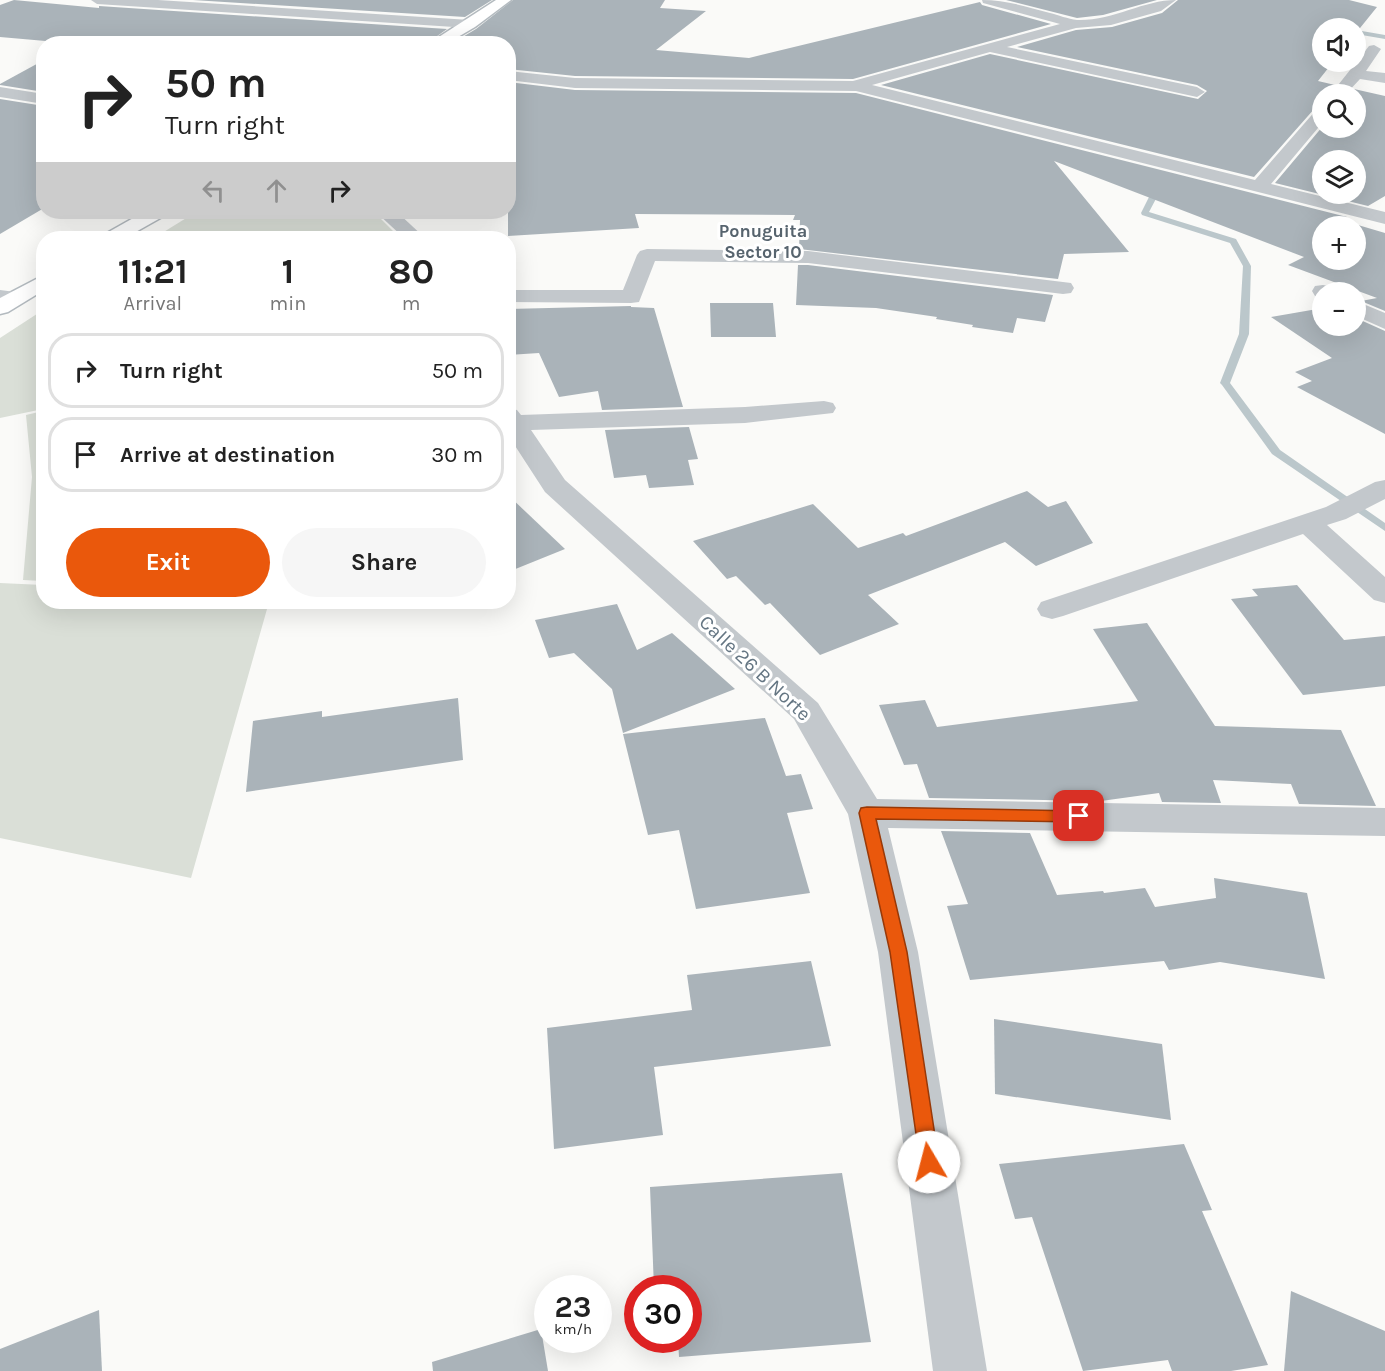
<!DOCTYPE html>
<meta charset="utf-8">
<style>
body{margin:0;font-family:Karla,sans-serif;background:#f6f6f6;color:#222;height:100vh;display:flex;flex-direction:column;font-size:22px;white-space:nowrap}
*{box-sizing:border-box;margin:0}
p{font-size:20px;color:#767676}
.icon{flex:none;width:33px;height:33px;fill:none;stroke:currentColor;stroke-width:2;stroke-linecap:round;stroke-linejoin:round}
.map{position:relative;flex:1;overflow:hidden}
.side{position:absolute;left:36px;top:231px;width:480px;height:378px;display:flex;flex-direction:column;background:#fff;border-radius:24px;box-shadow:0 6px 24px #0002}
.side>*{flex:none}
.banner{position:absolute;left:36px;top:36px;width:480px;height:183px;border-radius:24px;box-shadow:0 6px 24px #0002;background:#fff;color:#222;overflow:hidden}
.tools{position:absolute;left:1312px;top:18px;display:grid;gap:12px}
.tools a{display:grid;place-items:center;width:54px;height:54px;border-radius:50%;background:#fff;box-shadow:0 6px 24px #0002;font-size:30px}
.speed{position:absolute;left:534px;top:1275px;display:flex;gap:12px;font-size:30px;font-weight:700;text-align:center}
.speed>*{display:grid;place-content:center;width:78px;height:78px;border-radius:50%;background:#fff;box-shadow:0 6px 24px #0002;line-height:1}
.speed small{font-size:15px;font-weight:400}
.speed .limit{border:9px solid #d22;background:#fff;color:#111}
.pin{position:absolute;display:grid;place-items:center;width:51px;height:51px;color:#fff;margin:-26px;border-radius:12px;box-shadow:0 3px 9px #0006}
.me{position:absolute;width:66px;margin:-33px;rotate:352deg;stroke-linejoin:round;filter:drop-shadow(0 0 4px #0008)}
.turn{display:flex;align-items:center;gap:21px;height:126px;padding:0 30px;font-size:27px}
.turn .icon{width:78px;height:78px;stroke-width:2.5}
.turn b{display:block;font-size:42px;line-height:51px}
.lanes{display:flex;align-items:center;height:57px;padding:0 30px;background:#0003;justify-content:center;gap:30px;direction:ltr}
.lanes .off{opacity:.35}
.eta{display:flex;justify-content:space-evenly;align-items:center;height:102px;text-align:center}
.eta b{font-size:36px;font-weight:700;line-height:42px}
.button{display:flex;gap:12px;margin-top:auto;padding:12px 30px}
.button a{flex:1;height:69px;border-radius:36px;background:#ea580c;color:#fff;font-size:24px;font-weight:700;line-height:69px;text-align:center}
.button a+a{background:#f6f6f6;color:#222}
ul{padding:0;list-style:none}
li{display:flex;align-items:center;gap:18px;height:75px;margin:0 12px 9px;padding:0 18px;border:3px solid #e0e0e0;border-radius:24px}
li div{flex:1}
li b{display:block;font-size:22px}
li em{font-style:normal}
.map>svg:first-child{display:block}
.green{fill:#dadfd7}
.lines{fill:none;stroke-linecap:round;stroke-linejoin:round}
.stream{fill:#bbc7cb;fill-rule:evenodd}
.building{fill:#aab3b9;fill-rule:evenodd}
.secondary-casing{stroke:#b3babf;stroke-width:3}
.street{fill:#c3c8cc;fill-rule:evenodd}
.secondary{fill:#fff;fill-rule:evenodd}
.route{fill:#ea580c;stroke:#983908;stroke-width:1.5}
.labels{text-anchor:middle;dominant-baseline:central;stroke-width:6;stroke-linejoin:round;paint-order:stroke}
.far-neighbourhood-label{font-size:18px;font-weight:bold;fill:#57646e;stroke:#fff}
.street-label{font-size:20px;fill:#657683;stroke:#fff}
</style>
<div class="map">
<svg width="1385" height="1371" viewBox="0 0 1385 1371">
<rect width="100%" height="100%" fill="#fafaf8"/>
<!-- green -->
<g class="green">
<path d="M196,212h178l26,26h-246z"/>
<path d="M43,310v99l-43,9v-80z"/>
<path d="M43,411v170l-20,-1 9,-103 -6,-62z"/>
<path d="M0,583l43,2 1,17h225l-78,276 -191,-40z"/>
</g>
<g class="lines">
<!-- stream -->
<g class="stream">
<path d="M1356,30l29,5v4l-29,-5z"/>
<path d="M1151,193l7,2 -9,17 87,27 15,27 -2,68 -19,49 50,67 105,73v8l-113,-77 -50,-69 -2,-2 19,-49 4,-68 -13,-23 -88,-28 -1,-2z"/>
</g>
</g>
<!-- building -->
<g class="building">
<path d="M14,0l85,8v-2l348,23 -21,15h-351l5,-3 -23,1 -57,-5v-32z"/>
<path d="M193,0h299l-27,17z"/>
<path d="M513,0h152l-5,8 46,3 -50,39 93,8 231,-56 2,3 69,19 -198,55 -278,-3 -67,-7v-25h-57l25,-15z"/>
<path d="M1006,0h151l-54,15 -26,3z"/>
<path d="M1178,0h171l28,7 -21,26v-5h-33v34h10l-15,19 17,4 -6,9h-6v11l-8,3 -61,69 -373,-92 109,-31 208,45 9,-8 -10,-6 -180,-38 59,-17 36,-3 50,-14z"/>
<path d="M44,60v32l-44,-7v-1z"/>
<path d="M508,82l67,8 281,3 491,124 -6,3 44,13v78l-24,-10 16,-3 -89,-33 16,-8 -250,-96 75,91 -65,2 -6,25 -259,-30 1,-29h-7l2,-5 -160,-1 4,14 -131,8zM1323,226h33v34h-33z"/>
<path d="M1354,89l31,7v100l-17,10 -93,-23 48,-57v2h33v-34h-7zM1323,160h33v34h-33z"/>
<path d="M0,99l44,7v102l-44,26z"/>
<path d="M798,265h10l245,30 -8,27 -28,-4 -4,15 -41,-6 1,-2 -37,-6 1,-2 -61,-9 -80,-3z"/>
<path d="M710,303h63l3,34h-65z"/>
<path d="M631,306v1l23,1 29,99 -81,3 -4,-19 -39,6 -20,-44 -31,2v-46z"/>
<path d="M1323,308v18h33v-8l29,13v103l-88,-47 15,-6 -17,-9 37,-14 -61,-41z"/>
<path d="M689,427l9,32 -10,1 6,25 -45,3 -3,-13 -32,3 -9,-48z"/>
<path d="M1027,491l21,16 18,-6 27,42 -57,23 -31,-24 -137,53 31,29 -79,31 -50,-52 -5,2 -29,-29 -9,3 -34,-38 120,-37 45,44 45,-15 3,3z"/>
<path d="M508,495l57,54 -57,23z"/>
<path d="M1297,585l47,55 41,-4v50l-82,9 -72,-96 27,-3 -6,-7z"/>
<path d="M617,604l20,46 35,-17 63,56 -112,44 -11,-44 -38,-36 -25,5 -14,-38z"/>
<path d="M1147,623l68,103 126,4 35,76 -77,-2 -8,-20 -78,-4 8,23 -59,-1 -3,-9 -58,8 -172,-3 -12,-34 -13,1 -25,-60 46,-5 12,27 201,-26 -45,-72z"/>
<path d="M458,698l5,62 -217,32 7,-71 69,-10v6z"/>
<path d="M765,718l21,58 15,-2 12,35 -26,4 23,80 -114,16 -17,-79 -31,5 -25,-101z"/>
<path d="M941,831l89,2 27,62 46,-4 1,2 41,-5 10,19 61,-9 -2,-20 93,15 18,86 -105,-17 -51,8 -5,-9 -194,19 -23,-74 21,-2z"/>
<path d="M811,961l20,85 -177,21 9,68 -109,14 -7,-121 145,-18 -5,-35z"/>
<path d="M994,1019l168,25 9,76 -176,-26z"/>
<path d="M1184,1144l28,66 -10,1 66,154 -37,6h-59l-4,-11 -85,11 -51,-154 -17,2 -16,-55z"/>
<path d="M842,1173l29,169 -192,15 -1,-17h10v-52h-34l-4,-101z"/>
<path d="M1291,1291l94,40v40h-101z"/>
<path d="M99,1310l3,61h-102v-22z"/>
<path d="M541,1329l7,42h-115l-1,-9z"/>
</g>
<g class="lines">
<!-- secondary casing -->
<g class="secondary-casing">
<g id="secondary">
<path d="M496,0h15l-36,27 -29,17h-18z"/>
<path d="M144,212h23l-3,4 -39,22h-23l3,-4z"/>
<path d="M44,275v15l-36,22 -8,2v-16z"/>
</g>
</g>
<!-- street -->
<g class="street">
<path d="M91,0h67l312,20 7,4 -7,4 -373,-24z"/>
<path d="M982,0c24,0 45,7 68,13 8,2 18,6 27,7 36,1 66,-20 99,-20l-15,11 -50,14 -35,3 -69,19 190,40 8,5 -8,5 -207,-45 -118,33 383,95 62,-71 6,-2v15l-52,62 114,28v12l-529,-133 -281,-3 -67,-8v-9l67,7 278,3 207,-57 -77,-21z"/>
<path d="M1374,45l7,4 -15,22 19,2v10l-25,-4 -14,15h-15l38,-48z"/>
<path d="M0,87l44,7v10l-44,-7z"/>
<path d="M376,212h21l28,26h-21z"/>
<path d="M647,249l161,2 255,31 8,1 3,5 -3,5 -8,1 -255,-31 -153,-2 -16,41 -8,1 -123,-1v-12h115l14,-35 3,-4z"/>
<path d="M1323,285l11,2 3,5h-14v6l-8,-2 -3,-5 3,-5z"/>
<path d="M0,290l23,3 3,5 -3,5 -8,1 -15,-2z"/>
<path d="M1356,301l29,12v16l-29,-13z"/>
<path d="M824,401l9,2 3,5 -3,5 -88,10 -214,7 34,50 253,223 59,96 508,9v28l-497,-8 30,124 69,419h-54l-55,-419 -30,-138 -54,-95 -249,-227 -37,-57v-27l9,2 4,5 224,-8z"/>
<path d="M1385,480v19l-39,20 -19,6 58,52v26l-11,-3 -71,-66 -240,82 -11,3 -11,-3 -4,-7 4,-7 285,-95 49,-25z"/>
</g>
<!-- secondary -->
<use href="#secondary" class="secondary"/>
</g>
<!-- route -->
<path class="route" d="M867,807l212,4 5,1 2,4 -2,5 -5,1 -203,-3 31,133 32,210 -3,6 -7,3 -7,-3 -2,-6 -30,-210 -31,-139 2,-5z"/>
<g class="labels">
<!-- far-neighbourhood labels -->
<g class="far-neighbourhood-label">
<text x="763" y="231">Ponuguita<tspan x="763" dy="21">Sector 10</tspan></text>
</g>
<!-- street labels -->
<g class="street-label">
<text transform="translate(755 668) rotate(43)">Calle 26 B Norte</text>
</g>
</g>
</svg>
<div class="tools">
<a><svg class="icon" aria-label="sound" viewBox="0 0 24 24"><path d="M4 9h4l5-4v14l-5-4H4zM17 9q2 3 0 6"/></svg></a>
<a><svg class="icon" aria-label="search" viewBox="0 0 24 24"><circle cx="10" cy="10" r="6"/><path d="M15 15l6 6"/></svg></a>
<a><svg class="icon" aria-label="layers" viewBox="0 0 24 24"><path d="M12 4l9 5-9 5-9-5zM3 14l9 5 9-5"/></svg></a>
<a>+</a>
<a>−</a>
</div>
<div class="speed"><div>23<small>km/h</small></div><div class="limit">30</div></div>
<div class="pin" style="left:1079px;top:816px;background:#d93025"><svg class="icon" aria-label="arrive" viewBox="0 0 24 24"><path d="M6 21V4h12l-3 4 3 4H6"/></svg></div>
<svg class="me" style="left:929px;top:1162px" viewBox="-20 -20 40 40"><circle r="19" fill="#fff"/><path d="M0-13L10 11 0 6-10 11z" fill="#ea580c"/></svg>
<div class="banner">
<div class="turn"><svg class="icon" aria-label="right" viewBox="0 0 24 24"><path d="M7 20v-9h11M14 6l5 5-5 5"/></svg><div><b>50 m</b>Turn right</div></div>
<div class="lanes"><svg class="icon off" aria-label="left" viewBox="0 0 24 24"><path d="M17 20v-9H6M10 6l-5 5 5 5"/></svg><svg class="icon off" aria-label="ahead" viewBox="0 0 24 24"><path d="M12 20V5M6 11l6-6 6 6"/></svg><svg class="icon" aria-label="right" viewBox="0 0 24 24"><path d="M7 20v-9h11M14 6l5 5-5 5"/></svg></div>
</div>
<section class="side">
<div class="eta">
<div><b>11:21</b><p>Arrival</p></div>
<div><b>1</b><p>min</p></div>
<div><b>80</b><p>m</p></div>
</div>
<ul>
<li><svg class="icon" aria-label="right" viewBox="0 0 24 24"><path d="M7 20v-9h11M14 6l5 5-5 5"/></svg><div><b>Turn right</b></div><em>50 m</em></li>
<li><svg class="icon" aria-label="arrive" viewBox="0 0 24 24"><path d="M6 21V4h12l-3 4 3 4H6"/></svg><div><b>Arrive at destination</b></div><em>30 m</em></li>
</ul>
<div class="button"><a>Exit</a><a>Share</a></div>
</section>
</div>
